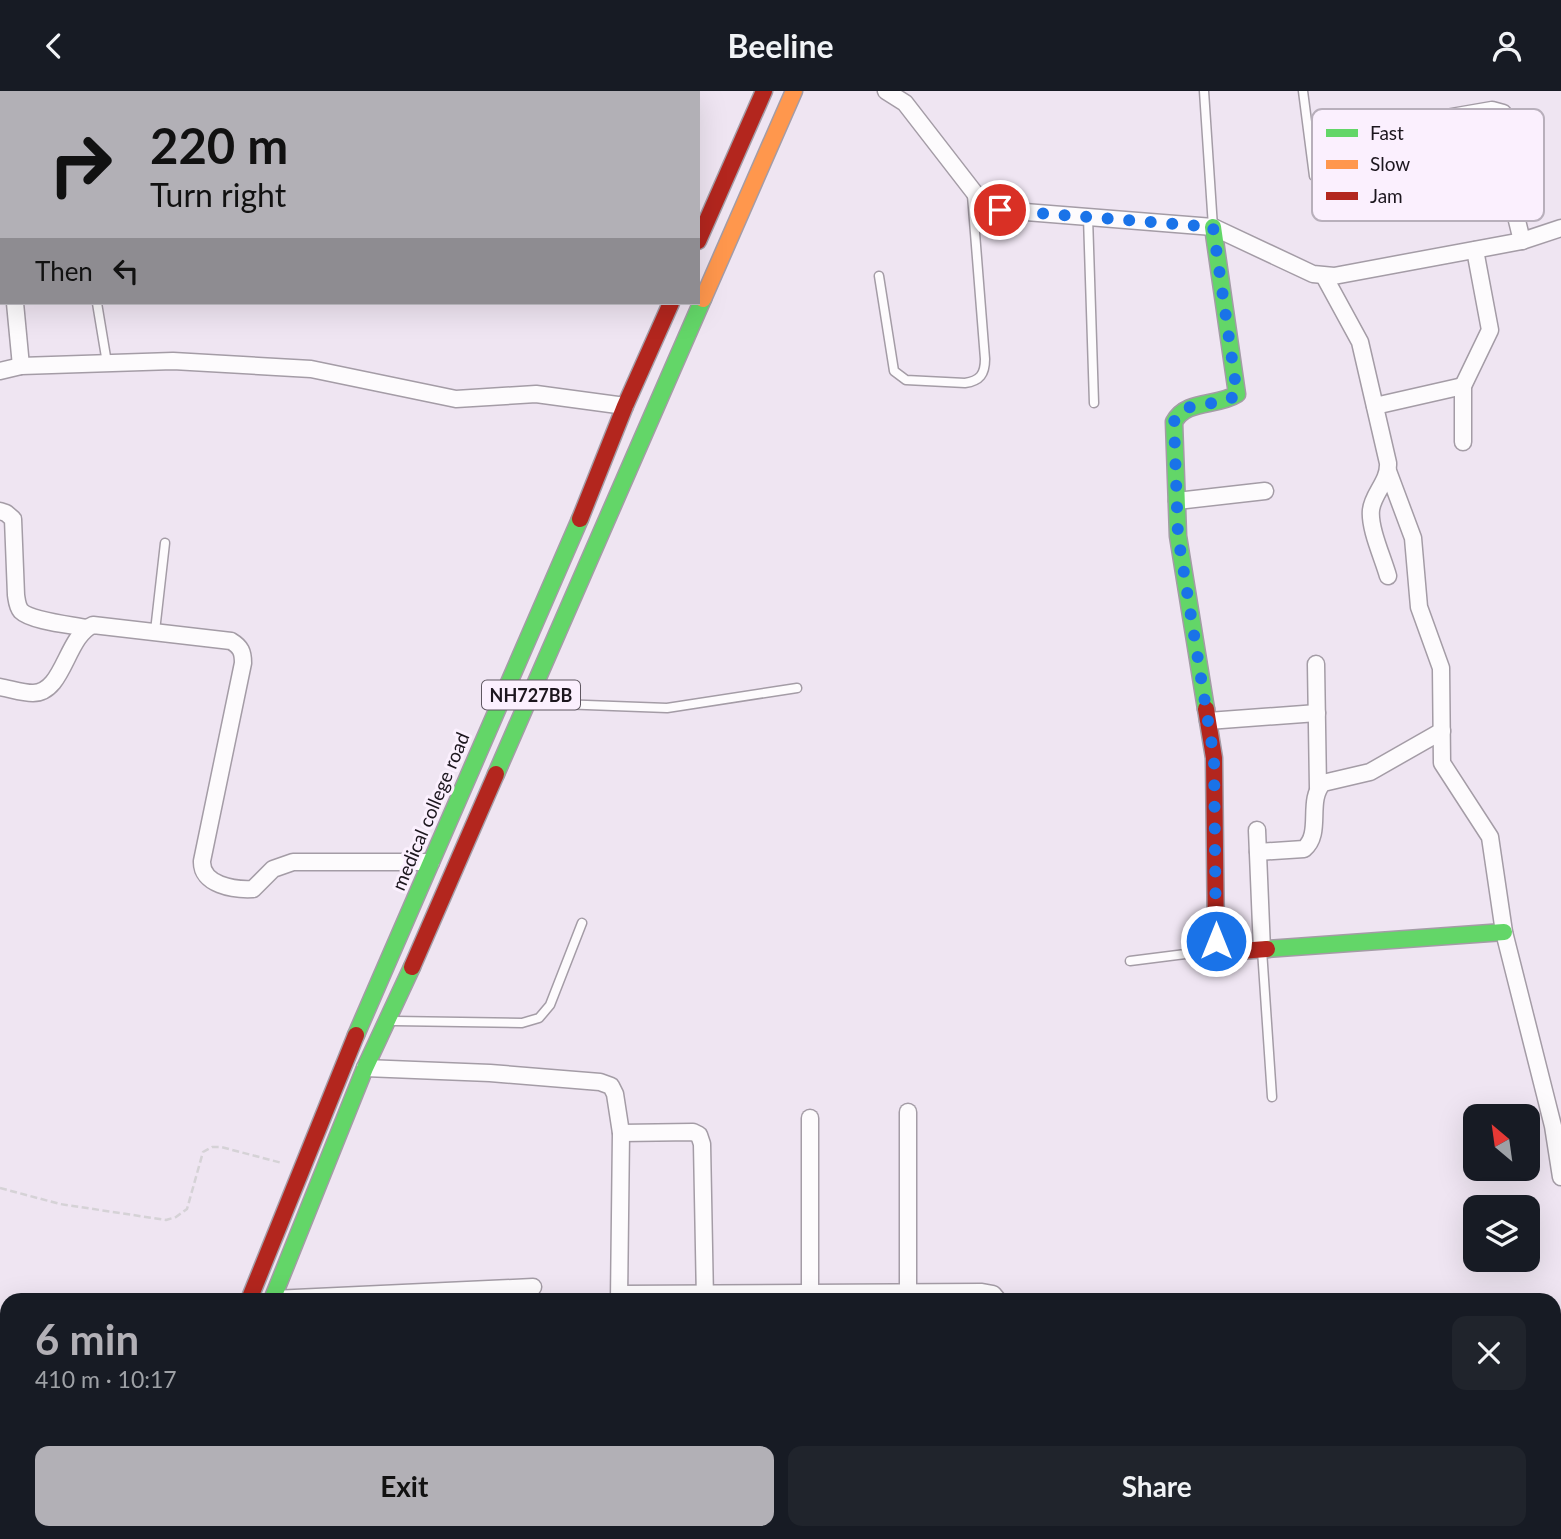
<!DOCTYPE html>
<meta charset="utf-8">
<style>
body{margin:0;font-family:Lato,sans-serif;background:#20242c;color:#f1f3f6;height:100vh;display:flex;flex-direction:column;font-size:26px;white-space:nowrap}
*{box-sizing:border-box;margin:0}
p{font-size:23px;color:#9ea1a6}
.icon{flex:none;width:38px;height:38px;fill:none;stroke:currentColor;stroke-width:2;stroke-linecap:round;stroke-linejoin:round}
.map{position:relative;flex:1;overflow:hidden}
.side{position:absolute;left:0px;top:1202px;width:1561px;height:247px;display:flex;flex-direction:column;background:#171b24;border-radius:21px 21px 0 0;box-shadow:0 7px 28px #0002}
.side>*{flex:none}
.banner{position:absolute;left:0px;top:0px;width:700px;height:214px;box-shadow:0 7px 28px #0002;background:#b2b0b6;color:#111;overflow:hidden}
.needle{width:46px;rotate:331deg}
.tools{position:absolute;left:1463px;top:1013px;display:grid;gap:14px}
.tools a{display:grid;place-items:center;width:77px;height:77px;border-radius:14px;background:#171b24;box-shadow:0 7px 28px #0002;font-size:35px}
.pin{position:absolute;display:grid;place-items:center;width:60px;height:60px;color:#fff;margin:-30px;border:4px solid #fff;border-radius:50%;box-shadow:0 2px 7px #0007}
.me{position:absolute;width:77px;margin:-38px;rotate:0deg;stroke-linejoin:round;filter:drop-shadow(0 0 5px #0008)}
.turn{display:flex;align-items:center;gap:24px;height:147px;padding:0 35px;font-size:32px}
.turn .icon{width:91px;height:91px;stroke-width:2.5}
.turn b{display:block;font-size:49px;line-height:60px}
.then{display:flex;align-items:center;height:66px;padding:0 35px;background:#0003;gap:14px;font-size:26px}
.round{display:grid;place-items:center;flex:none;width:74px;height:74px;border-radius:14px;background:#20242c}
.summary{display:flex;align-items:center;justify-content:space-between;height:119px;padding:0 35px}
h1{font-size:42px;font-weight:700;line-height:52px;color:#b2b0b6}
.action{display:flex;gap:14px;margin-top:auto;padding:14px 35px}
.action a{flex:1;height:80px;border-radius:14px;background:#b2b0b6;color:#111;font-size:28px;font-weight:700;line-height:80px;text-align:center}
.action a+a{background:#20242c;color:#f1f3f6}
header{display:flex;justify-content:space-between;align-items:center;height:91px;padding:0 35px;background:#171b24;font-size:32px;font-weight:700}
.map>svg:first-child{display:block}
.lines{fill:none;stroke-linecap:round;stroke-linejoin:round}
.lane-casing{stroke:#a49ca6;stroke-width:11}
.street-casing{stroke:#a49ca6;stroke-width:19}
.fast-casing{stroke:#a49ca6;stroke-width:19}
.slow-casing{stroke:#a49ca6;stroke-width:19}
.jam-casing{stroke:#a49ca6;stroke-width:19}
.path{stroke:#d5d2d6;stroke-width:2.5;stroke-dasharray:7 3.5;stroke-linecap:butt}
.lane{stroke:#fdfbfd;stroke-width:8}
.street{stroke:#fdfbfd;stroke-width:16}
.fast{stroke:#63d668;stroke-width:16}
.slow{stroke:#ff974d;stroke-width:16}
.jam{stroke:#b3261e;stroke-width:16}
.route{stroke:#1a73e8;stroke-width:12;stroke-dasharray:0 21.6}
.labels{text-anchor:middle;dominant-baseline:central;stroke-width:6;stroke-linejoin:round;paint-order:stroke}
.shield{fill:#fbf0fe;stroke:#5f5761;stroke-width:2}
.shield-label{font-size:18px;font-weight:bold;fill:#1c161e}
.street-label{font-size:19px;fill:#1c161e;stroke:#fbf0fe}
.key{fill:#fbf0fe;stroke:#b8afbb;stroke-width:2}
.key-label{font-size:19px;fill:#1c161e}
</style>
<header><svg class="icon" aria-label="back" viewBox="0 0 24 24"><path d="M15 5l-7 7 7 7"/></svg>Beeline<svg class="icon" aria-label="person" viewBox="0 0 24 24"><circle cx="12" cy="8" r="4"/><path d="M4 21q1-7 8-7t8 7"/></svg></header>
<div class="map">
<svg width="1561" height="1448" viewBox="0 0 1561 1448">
<rect width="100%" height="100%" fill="#efe5f2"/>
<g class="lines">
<!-- lane casing -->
<g class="lane-casing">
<g id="lane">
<path d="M1204,0l9,136"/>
<path d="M1303,0l11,85"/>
<path d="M1088,126l6,186"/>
<path d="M879,185l15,95 12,9 59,3c15,-2 20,-9 20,-24l-13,-164"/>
<path d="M97,212l10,60"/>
<path d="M155,540l10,-88"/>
<path d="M533,612l134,5 130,-20"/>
<path d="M1262,859l10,147"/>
<path d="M1130,870l87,-11"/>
<path d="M395,930l127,2 17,-5 11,-13 32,-82"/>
<path d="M0,1379l7,1"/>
</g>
</g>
<!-- street casing -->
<g class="street-casing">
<g id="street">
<path d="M886,0l19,12 72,93 14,11 10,3 212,17 100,47 21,2 188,-35 39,-13"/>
<path d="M46,2l15,-2"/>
<path d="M291,2l5,-2"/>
<path d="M552,2v-2"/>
<path d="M0,7h2"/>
<path d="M1411,33l81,-14 11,3 7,9 4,12 -2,66 10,41"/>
<path d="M0,42l2,20"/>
<path d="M0,150h2"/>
<path d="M1324,185l36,66 28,121c1,19 -15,30 -17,47 -2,18 12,48 17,66"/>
<path d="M15,212l6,63"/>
<path d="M0,280l21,-5 152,-5 138,8 145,30 80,-5 89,12"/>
<path d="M1375,315l88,-20"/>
<path d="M1463,351v-56l27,-56 -15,-80"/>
<path d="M1388,380l25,67 6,69 22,61 1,95 48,74 14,95 49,194 8,51"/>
<path d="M1177,410l88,-10"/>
<path d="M0,420l6,2 7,6 3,76c1,6 1,11 5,16 10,10 51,14 65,17"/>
<path d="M1316,573l2,124"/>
<path d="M0,596c11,2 23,6 33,6 31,0 33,-57 60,-68l138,16c10,6 12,11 12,22l-41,198c-1,24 32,29 51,28l20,-20 20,-7h138"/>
<path d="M1208,630l109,-8"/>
<path d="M1257,739l5,120"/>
<path d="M1258,761l46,-3c19,-16 2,-48 19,-66l47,-11 72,-41"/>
<path d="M365,977l125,5 110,9 11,4 4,8 6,39 -2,167"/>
<path d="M908,1021v188"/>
<path d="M621,1042l72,-1 6,3 3,9 3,156"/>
<path d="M620,1203l362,-2 11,2 5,6"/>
<path d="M273,1208l260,-12"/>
<path d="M810,1209v-182"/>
<path d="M595,1442v6"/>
<path d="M707,1448v-6"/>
</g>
</g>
<!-- fast casing -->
<g class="fast-casing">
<g id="fast">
<path d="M1206,618l-28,-173 -4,-114c12,-23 43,-15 63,-28l-24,-167"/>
<path d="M496,683l207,-475"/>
<path d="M1267,858l237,-17"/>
<path d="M356,944l224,-516"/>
<path d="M272,1209l93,-232 47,-101"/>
</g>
</g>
<!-- slow casing -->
<g class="slow-casing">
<g id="slow">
<path d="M703,208l91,-208"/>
<path d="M155,1448l2,-6"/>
<path d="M178,1448l3,-6"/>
</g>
</g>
<!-- jam casing -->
<g class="jam-casing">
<g id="jam">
<path d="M698,150l66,-150"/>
<path d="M580,428l45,-113 46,-103"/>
<path d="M1206,618l8,49 2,183 3,8 7,3 41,-3"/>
<path d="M412,876l84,-193"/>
<path d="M249,1209l107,-265"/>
</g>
</g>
<!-- path -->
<path class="path" d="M0,1097l60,16 106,16 10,-3 11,-8 16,-57 9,-5h9l61,16"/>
<!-- lane -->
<use href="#lane" class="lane"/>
<!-- street -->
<use href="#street" class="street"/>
<!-- fast -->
<use href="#fast" class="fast"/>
<!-- slow -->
<use href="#slow" class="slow"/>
<!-- jam -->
<use href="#jam" class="jam"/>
</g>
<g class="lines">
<!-- route -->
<path class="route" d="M1000,119l213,17 24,167c-17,16 -56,3 -63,28l4,114 36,222 2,183"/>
</g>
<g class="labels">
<!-- shield labels -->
<rect class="shield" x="482" y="589.5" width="98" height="29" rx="5"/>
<g class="shield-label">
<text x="531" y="604">NH727BB</text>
</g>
<!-- street labels -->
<g class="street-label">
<text transform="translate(430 720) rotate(-67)">medical college road</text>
</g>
</g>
<!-- legend -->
<rect x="1312" y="18" width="232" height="112" rx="10" class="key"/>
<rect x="1326" y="38" width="32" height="8" fill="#63d668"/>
<rect x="1326" y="69" width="32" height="9" fill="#ff974d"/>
<rect x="1326" y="101" width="32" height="8" fill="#b3261e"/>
<g class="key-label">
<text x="1370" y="49">Fast</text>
<text x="1370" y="80">Slow</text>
<text x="1370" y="112">Jam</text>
</g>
</svg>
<div class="tools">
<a><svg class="needle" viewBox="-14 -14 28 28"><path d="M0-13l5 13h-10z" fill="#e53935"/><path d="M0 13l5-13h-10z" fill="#9ea1a6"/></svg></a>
<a><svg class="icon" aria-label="layers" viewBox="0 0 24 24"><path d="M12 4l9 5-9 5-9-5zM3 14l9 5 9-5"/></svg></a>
</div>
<div class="pin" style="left:1000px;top:119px;background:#d93025"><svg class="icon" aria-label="arrive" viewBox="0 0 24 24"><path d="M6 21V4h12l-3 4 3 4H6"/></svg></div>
<svg class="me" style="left:1216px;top:850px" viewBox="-20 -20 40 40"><circle r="17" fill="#1a73e8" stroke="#fff" stroke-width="3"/><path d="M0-11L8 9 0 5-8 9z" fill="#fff"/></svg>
<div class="banner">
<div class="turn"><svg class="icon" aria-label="right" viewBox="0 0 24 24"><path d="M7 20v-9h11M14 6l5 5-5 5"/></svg><div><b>220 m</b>Turn right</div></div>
<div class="then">Then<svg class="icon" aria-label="left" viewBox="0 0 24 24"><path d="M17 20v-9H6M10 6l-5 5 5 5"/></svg></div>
</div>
<section class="side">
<div class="summary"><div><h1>6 min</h1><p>410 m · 10:17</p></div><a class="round"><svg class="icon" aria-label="close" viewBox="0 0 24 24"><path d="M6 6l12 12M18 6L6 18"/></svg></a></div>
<div class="action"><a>Exit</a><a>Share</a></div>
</section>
</div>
